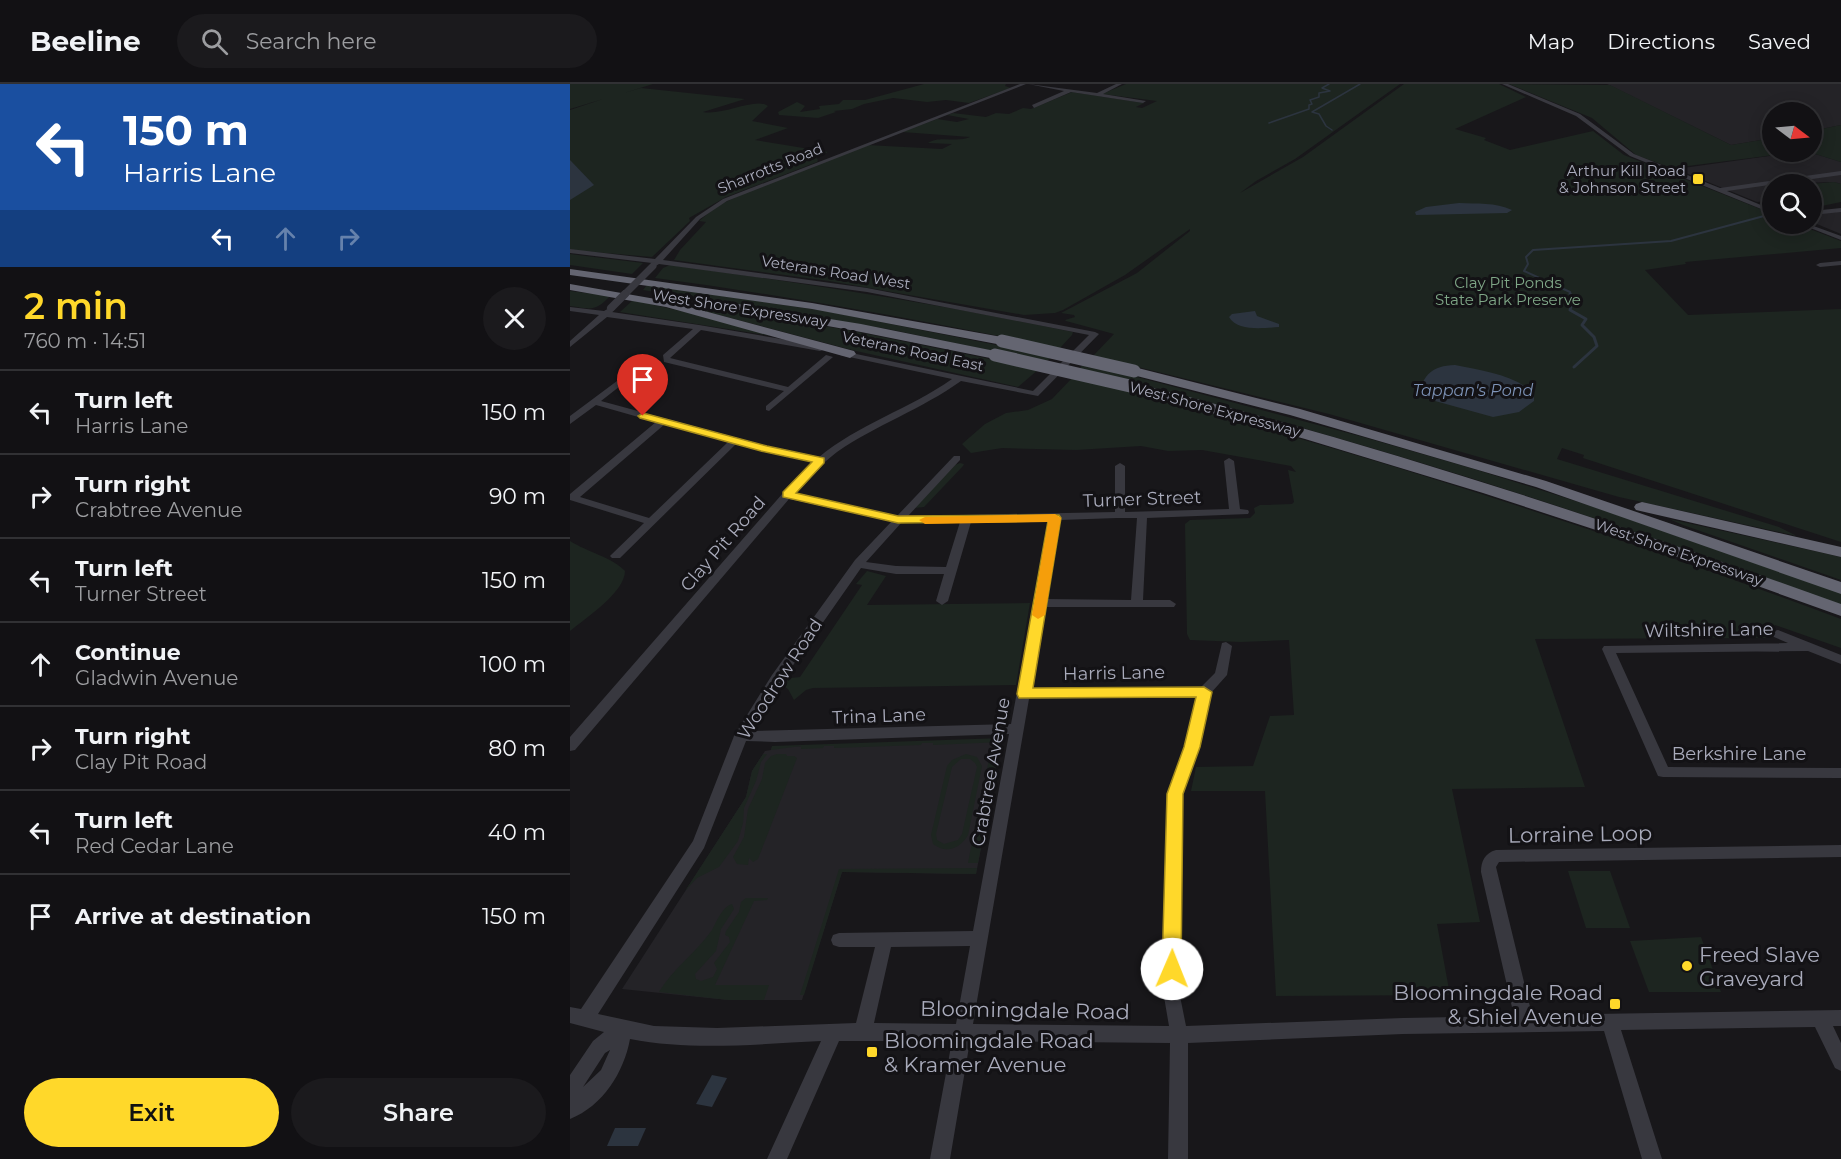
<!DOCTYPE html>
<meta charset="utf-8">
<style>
body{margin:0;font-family:Montserrat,sans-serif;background:#1b1a1d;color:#f1f3f6;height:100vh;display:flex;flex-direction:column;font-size:22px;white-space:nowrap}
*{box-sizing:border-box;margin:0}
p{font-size:20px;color:#9c9da0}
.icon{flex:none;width:33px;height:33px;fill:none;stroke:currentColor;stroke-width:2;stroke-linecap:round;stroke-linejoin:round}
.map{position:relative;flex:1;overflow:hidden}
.details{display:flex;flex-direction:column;background:#121114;width:570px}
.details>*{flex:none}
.hud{background:#1a4fa0;color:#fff;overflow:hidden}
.needle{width:39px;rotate:106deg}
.tools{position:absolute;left:1192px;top:18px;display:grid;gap:12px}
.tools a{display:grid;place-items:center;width:60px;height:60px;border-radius:50%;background:#121114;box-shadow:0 3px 15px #0003,0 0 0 2px #313134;font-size:30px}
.pin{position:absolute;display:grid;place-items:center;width:51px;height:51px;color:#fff;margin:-62px -26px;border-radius:50% 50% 50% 0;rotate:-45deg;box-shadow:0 0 6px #0007}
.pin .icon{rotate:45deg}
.me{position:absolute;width:66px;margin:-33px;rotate:1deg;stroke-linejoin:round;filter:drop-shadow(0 0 4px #0008)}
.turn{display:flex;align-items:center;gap:21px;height:126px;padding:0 24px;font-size:27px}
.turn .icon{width:78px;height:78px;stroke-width:2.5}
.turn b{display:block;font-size:42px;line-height:51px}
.lanes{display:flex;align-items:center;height:57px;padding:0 24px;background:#0003;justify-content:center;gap:30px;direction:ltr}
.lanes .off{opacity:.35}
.round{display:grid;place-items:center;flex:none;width:63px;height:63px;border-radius:32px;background:#1b1a1d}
.head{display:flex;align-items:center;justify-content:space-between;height:102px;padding:0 24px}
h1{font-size:36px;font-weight:600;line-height:45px;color:#ffd82a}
.button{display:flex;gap:12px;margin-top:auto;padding:12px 24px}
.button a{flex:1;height:69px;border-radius:36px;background:#ffd82a;color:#111;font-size:24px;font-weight:600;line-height:69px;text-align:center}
.button a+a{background:#1b1a1d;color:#f1f3f6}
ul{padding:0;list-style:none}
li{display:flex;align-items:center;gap:18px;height:84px;padding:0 24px;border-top:2px solid #313134}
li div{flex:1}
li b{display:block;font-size:22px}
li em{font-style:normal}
header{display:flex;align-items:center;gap:36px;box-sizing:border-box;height:84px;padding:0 30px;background:#121114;border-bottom:2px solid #313134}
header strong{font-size:28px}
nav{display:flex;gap:33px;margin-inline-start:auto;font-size:21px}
.search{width:420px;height:54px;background:#1b1a1d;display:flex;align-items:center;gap:15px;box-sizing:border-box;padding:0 21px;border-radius:33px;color:#9c9da0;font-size:22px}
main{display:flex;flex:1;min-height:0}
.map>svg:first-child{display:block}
.built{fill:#242327}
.green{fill:#1d2520;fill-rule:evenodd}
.water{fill:#2c343f}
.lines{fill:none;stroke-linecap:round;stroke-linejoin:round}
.stream-far2{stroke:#2c343f;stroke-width:1.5}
.stream-far1{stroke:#2c343f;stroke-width:2}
.stream{stroke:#2c343f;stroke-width:3}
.minor{fill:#38383f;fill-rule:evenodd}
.highway{fill:#646571;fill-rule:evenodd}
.minor-bridge-far1{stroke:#38383f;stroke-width:7}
.minor-bridge{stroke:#38383f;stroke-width:8}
.highway-bridge{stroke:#646571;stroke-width:13}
.route{fill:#ffd82a;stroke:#a68c1b;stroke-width:1.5}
.slow{fill:#f59e0b}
.poi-dot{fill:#ffd82a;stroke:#131215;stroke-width:2}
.labels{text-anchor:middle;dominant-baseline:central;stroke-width:6;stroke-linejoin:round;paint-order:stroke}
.far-street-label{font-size:15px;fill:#a9abbb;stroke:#131215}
.far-poi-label{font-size:15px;fill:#a9abbb;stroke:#131215;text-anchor:end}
.far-park-label{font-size:15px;fill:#7fa787;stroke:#131215}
.far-water-label{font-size:16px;font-style:italic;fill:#7e94b8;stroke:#131215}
.street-label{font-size:18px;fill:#a9abbb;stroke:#131215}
.near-street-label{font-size:21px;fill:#a9abbb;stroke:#131215}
.near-poi-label{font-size:21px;fill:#a9abbb;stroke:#131215;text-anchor:start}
</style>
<header>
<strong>Beeline</strong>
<div class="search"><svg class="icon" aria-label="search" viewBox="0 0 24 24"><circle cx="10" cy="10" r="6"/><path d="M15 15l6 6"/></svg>Search here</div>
<nav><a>Map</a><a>Directions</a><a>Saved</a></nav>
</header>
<main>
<section class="details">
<div class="hud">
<div class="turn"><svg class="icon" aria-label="left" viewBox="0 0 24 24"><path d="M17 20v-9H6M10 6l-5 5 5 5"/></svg><div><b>150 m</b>Harris Lane</div></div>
<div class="lanes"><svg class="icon" aria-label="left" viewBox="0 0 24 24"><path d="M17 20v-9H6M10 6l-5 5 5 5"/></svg><svg class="icon off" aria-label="ahead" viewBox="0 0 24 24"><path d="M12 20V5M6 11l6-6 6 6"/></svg><svg class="icon off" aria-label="right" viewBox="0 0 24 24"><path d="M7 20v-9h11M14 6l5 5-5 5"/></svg></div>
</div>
<div class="head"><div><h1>2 min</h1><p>760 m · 14:51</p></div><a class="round"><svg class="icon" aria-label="close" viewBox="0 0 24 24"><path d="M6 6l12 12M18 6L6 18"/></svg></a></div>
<ul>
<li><svg class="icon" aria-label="left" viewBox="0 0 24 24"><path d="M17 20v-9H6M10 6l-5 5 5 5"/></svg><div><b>Turn left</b><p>Harris Lane</p></div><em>150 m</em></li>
<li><svg class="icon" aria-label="right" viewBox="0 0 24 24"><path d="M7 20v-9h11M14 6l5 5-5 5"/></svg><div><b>Turn right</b><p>Crabtree Avenue</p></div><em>90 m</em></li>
<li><svg class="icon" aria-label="left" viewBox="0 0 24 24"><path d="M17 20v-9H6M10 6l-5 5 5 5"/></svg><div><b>Turn left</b><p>Turner Street</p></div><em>150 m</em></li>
<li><svg class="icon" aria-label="ahead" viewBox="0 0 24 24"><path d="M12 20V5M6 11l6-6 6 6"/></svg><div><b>Continue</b><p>Gladwin Avenue</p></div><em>100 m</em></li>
<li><svg class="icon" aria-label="right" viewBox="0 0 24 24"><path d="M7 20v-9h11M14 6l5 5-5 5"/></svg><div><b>Turn right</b><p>Clay Pit Road</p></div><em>80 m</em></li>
<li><svg class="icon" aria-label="left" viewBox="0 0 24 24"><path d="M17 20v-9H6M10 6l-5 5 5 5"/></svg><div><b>Turn left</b><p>Red Cedar Lane</p></div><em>40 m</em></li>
<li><svg class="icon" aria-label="arrive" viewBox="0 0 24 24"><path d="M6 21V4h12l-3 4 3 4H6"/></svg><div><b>Arrive at destination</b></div><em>150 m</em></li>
</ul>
<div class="button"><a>Exit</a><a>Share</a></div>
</section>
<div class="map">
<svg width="1271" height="1075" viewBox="0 0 1271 1075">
<rect width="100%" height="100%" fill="#18171a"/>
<!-- built -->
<g class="built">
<path d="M1037,0h234v41l-29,6v-19h-39v26l-42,7z"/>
<path d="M1227,68h12l32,10v22l-7,-2 -61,2v16l-16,2 -81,-33z"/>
<path d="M1271,125v25l-29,-12v-10z"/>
<path d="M432,656l-26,134 -134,-2 -40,128h-74l-106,-11 124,-192 6,-26 13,-20 6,-1 1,-3z"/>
</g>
<!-- green -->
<g class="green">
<path d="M0,0h83l-29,9 17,-5 104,11 -42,13c20,4 52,-15 65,-6l-16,15 36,7 -33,12 73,12 -12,6 2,2 -1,2 -91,35 -37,21 1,3 -38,36 -82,-7v-140l33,-11 -33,10z"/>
<path d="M354,0h82l-1,2 6,2 -42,15 -23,-3 -19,2 -34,-4 -29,6 -12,5 -18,2 2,1 -18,6 -39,-3 -1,-3 19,-10 8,4 -5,6 20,-3 -1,-3 20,-2 4,-4h22z"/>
<path d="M556,0h274l-105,75 -39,22 -16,12 63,-36 101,-73h95l27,13 -71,32 31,9 -2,2 26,10 83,-19 31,24 149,59v10h24l44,17v7l-156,14 1,2 -41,6 43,45 153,-6v233l-258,-84 1,-3 -22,-7 -5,11 222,68 18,9 -178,-39 -290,-83 -236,-58 21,-22 -48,-13 -1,-1 10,-3 -1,-2 -13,-2 76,-40 53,-42v-2l-65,46 -62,35 -8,3 -31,2 -195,-34 -155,-21 6,-10 26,-28 -7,-1 18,-15 30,-14 120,-47 75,4 10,-5 -24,-1c11,-8 29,0 42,-6l-68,-5 35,-13 20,3 12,-3 -22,-4 6,-2 33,4 10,-4 13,1 14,-6 8,1 41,-17 72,11 -8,4 6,1 15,-7 -55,-7z"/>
<path d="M939,0l101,1 121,60 42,-7v14h24l-125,16 -36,-13 -44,-37z"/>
<path d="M1271,41v37l-32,-10h3v-21z"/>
<path d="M1264,98l7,2v18l-29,6v-16l6,-1 -8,-7z"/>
<path d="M0,170l73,9 -11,11 -62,-9z"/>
<path d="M100,181c135,18 269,39 403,67l-1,3 -12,13c-135,-27 -269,-52 -405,-70l8,-10z"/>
<path d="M77,201l178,26 227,45 -6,6 -158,-33 -245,-39z"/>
<path d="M0,207l40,5c-15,16 -19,13 -40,10z"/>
<path d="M63,216l73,17 66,19 -152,-24z"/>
<path d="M107,220l67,9 104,17 191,39 -21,18 -162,-36z"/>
<path d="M514,279l279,74 111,32 120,38 247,86v12c-172,-63 -345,-122 -521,-172 -80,-24 -161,-42 -241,-64z"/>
<path d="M503,293c261,66 516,148 768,242v29l-66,-23 -9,13 -231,1 50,148 -133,2 28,133 -43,2 13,71 -174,1 -11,-205h-74l5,-24 57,-1 17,-50 24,-1 -5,-75 -48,2 -51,-2 -3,-6 -2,-110 5,-4 60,-2 5,-5 -1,-5 6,-3 32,-1 2,-2 -6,-32 8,2 -5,-6 -89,-16 -34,1 -27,-5 -65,4 -74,-2 -31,5 -9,-9 23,-20 21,-11 22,-3 24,-11z"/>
<path d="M390,379l4,1 -1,2 -39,41 -10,1 41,-43z"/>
<path d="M1099,435l172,38v23l-158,-55z"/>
<path d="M0,457c17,11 42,16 55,30 0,21 -39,47 -55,60z"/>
<path d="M297,487l19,5 -19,29 163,-2 -14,82 -203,3 -7,2 -12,10 -6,-11 -9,-6 3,-4 18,-2 62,-92 -6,-1z"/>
<path d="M433,654l-1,4 -69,3v-2h-11l-1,2 -87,3v-2h-10l-1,2 -22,1v-3l-30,4 1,-4z"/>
<path d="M421,665h9l-22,114h-10l9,-47 4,-1 5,-24 -3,-1z"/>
<path d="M193,670h4l-6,8 -5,19 -12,27 -1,15 -5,18 -19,26 -22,11 -12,13 61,-94 6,-26z"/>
<path d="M207,670h9l1,2h7l3,2 -39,101 -5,3 -4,-4 -1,7 -11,-1 -4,-7 11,-20 4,-28 14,-30 3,-16 6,-7z"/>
<path d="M396,670l11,3 5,9 -14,69c-8,14 -22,19 -35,9l-2,-9 16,-69 5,-6zM391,675h9l5,4 2,4 -15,67 -4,6 -14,4 -7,-4 -1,-6 16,-67z"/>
<path d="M407,784l-1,6 -134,-2 -38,123h-4l39,-126z"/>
<path d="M998,787h42l20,57h-44z"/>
<path d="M176,814h22l-1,2 -13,1 -39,84h54l-5,15h-36l-69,-8c14,-24 37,-39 53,-62 5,-9 10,-23 20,-26l2,5 -13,20 -5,22 -21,23 1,5 5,2 12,-4 4,-8 -3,-6 16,-21 -1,-5 -4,-2 1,-4 13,-19 2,-10z"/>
<path d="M1131,853l20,55h-72l-19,-51z"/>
</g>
<!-- water -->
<g class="water">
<path d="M0,76l24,25 -24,15z"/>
<path d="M889,119c18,1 36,-1 53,7l-5,3 -91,2 -1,-3 11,-5z"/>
<path d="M685,227l2,5 22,8v3c-14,1 -42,5 -50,-10l3,-3z"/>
<path d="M885,281c26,5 59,10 79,28v8l-15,11 -26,5 -76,-21c8,-22 14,-30 38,-31z"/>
<path d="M142,991l15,3 -15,29 -16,-3z"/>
<path d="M45,1044h31l-8,18h-31z"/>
</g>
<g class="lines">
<!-- stream-far2 -->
<g class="stream-far2">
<path d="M699,39l40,-14v-4l3,-1 -2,-4 9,-3v-4l11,-2 -8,-3 7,-4"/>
<path d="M762,46l-6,-4 -7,-12 -7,-2 48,-28"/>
</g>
<!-- stream-far1 -->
<path class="stream-far1" d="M1001,211l-1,-3 -46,-21 4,-7 -2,-7 7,-7 138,-9 93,-25"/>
<!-- stream -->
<path class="stream" d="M1000,210l2,8 -2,8 16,9 -4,6 12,12 3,9 -23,21"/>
<!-- minor -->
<g class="minor">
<path d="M450,0h6l-299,117 -27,18 -37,41 204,28 228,44 4,2 -61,62 -77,-15c-39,28 -85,44 -124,71 -16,12 -29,27 -43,41l103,23 57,-60h6v4l-52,56 207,-4v-46l5,-3 5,3v46l104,-3 -5,-48 5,-3 5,3 6,48 8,1 1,2 -1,2 -101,4 -4,82h27l6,4 -2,3h-129l-14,82 170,-2 14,-14 7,-30 4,-1 6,4 -5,29 -17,19 -11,53 -17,46 -3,198 7,35 217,-8 111,-2 -33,-144c0,-11 4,-19 15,-22l345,-5v12l-342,5 -3,5 36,148 309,-5v16h-8l8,17v28l-6,-3 -20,-41 -194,3 41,129h-20l-38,-128 -201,3 -215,9v116h-20l2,-116 -200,-2 -20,118h-20l22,-118h-113l-52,118h-20l54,-118c-63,3 -129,10 -191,-2 -6,33 -27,67 -60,80v-44l23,-34 11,-9 -34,-9v-16l11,2 112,-168 41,-105 38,-61 83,-115 37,-39 -103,-22 -214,251 -5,1v-14l213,-244 30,-31 -77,-18 -116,114h-8l-2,-2 2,-2 32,-31 -74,-23v-6l86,-72 -60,-17 -26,19v-8l51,-38 3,1v4l-23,18 166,45 51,12c40,-34 92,-49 134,-79l-112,-24 -4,-3 1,-2 196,41 56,-56 -222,-43 -208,-28 -5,3 -4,-2 2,-2 -82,-10v-4l85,10 41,-42 27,-18zM95,340l63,18 -79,76 -69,-21zM547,434h20l-6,82 -85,-1 14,-79zM479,436l-38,204 -260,7 31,-50 79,-113 35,6h48l-8,27 6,4 6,-4 23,-79zM332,438h58l-14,45 -50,-1 -30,-4zM626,613l-11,50 -17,46 -5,198 6,35 -196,-2 56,-325zM439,650l-36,197 -134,2 -6,2 -2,5 2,5 6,2h36l-19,76 -139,5 -63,-2 -56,-12 106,-166 42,-107 29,1zM400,862l-14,78 -82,-1 17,-76zM40,966l-9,20 -18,17 22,-34z"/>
<path d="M458,0l69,9 19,-9h6l-19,10 43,7 -3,2 -72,-11 -37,16 -2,-3 32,-14z"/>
<path d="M932,0h6l72,30 54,40 86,34 121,-17v4l-114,16 46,19v4l-2,-1 -141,-57 -54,-40z"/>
<path d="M1271,124v4l-29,3v-4z"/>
<path d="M1230,140h8l33,12v4z"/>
<path d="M1271,177v4l-21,2 -4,-2 4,-2z"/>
<path d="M0,223l34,4 7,-4 4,2 -3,3 87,13 124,21v4l-3,1 -119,-21 -31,28 118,29 38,-32 7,2 -64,54 -3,-1v-4l18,-15 -120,-29 -1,-7 30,-26 -86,-12 -37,30v-6l29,-26 -29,-4z"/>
<path d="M1208,546l63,25v9l-33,-13 -192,2 52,114 173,1v10l-178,-1 -5,-1 -56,-127 2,-3 184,-3 -14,-6 -2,-3 2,-3z"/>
</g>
<!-- highway -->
<g class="highway">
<path d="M0,185l242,34 190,34 6,4 -6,4 -190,-36 -242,-34z"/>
<path d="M0,200l97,17 187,50 2,3 -6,4 -184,-51 -96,-17z"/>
<path d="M162,219l129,21 134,27 6,4 -6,4 -134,-27 -133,-24v-4z"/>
<path d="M564,283l166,42 246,72 295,101v12l-305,-107 -246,-72 -161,-41 -1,-3z"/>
<path d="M560,298c241,60 477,138 711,222v12l-181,-65 -177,-58 -178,-54 -180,-50 -2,-3z"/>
<path d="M1072,418l199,45v10l-205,-47 -2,-3 2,-3z"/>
</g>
<!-- minor-bridge-far1 -->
<path class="minor-bridge-far1" d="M54,211l29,-29"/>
<!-- minor-bridge -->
<path class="minor-bridge" d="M41,224l14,-14"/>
<!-- highway-bridge -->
<g class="highway-bridge">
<path d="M432,257l132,30"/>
<path d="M425,271l135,31"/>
</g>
</g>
<!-- route -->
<path class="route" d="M73,329l124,33 57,12v5l-28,30 102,23 161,-1 2,3 -28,170 171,-1 8,5 -12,55 -17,47 -2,175 -3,6 -6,3 -7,-3 -3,-6 5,-175 17,-47 12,-50 -177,1 -2,-4 31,-173 -150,2 -115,-26v-5l29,-30 -51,-11 -121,-33 -2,-2z"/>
<!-- slow -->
<path class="slow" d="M485,430l6,4 -16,97 -7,4 -6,-4 16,-93 -123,2 -6,-4 6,-3z"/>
<!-- markers -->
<g class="poi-dot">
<rect x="1122" y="89" width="12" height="12" rx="3"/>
<circle cx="1117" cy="882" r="6"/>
<rect x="1039" y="914" width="12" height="12" rx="3"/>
<rect x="296" y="962" width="12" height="12" rx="3"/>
</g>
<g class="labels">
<!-- far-street labels -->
<g class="far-street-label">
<text transform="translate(200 84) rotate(-22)">Sharrotts Road</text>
<text transform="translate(266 188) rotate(9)">Veterans Road West</text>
<text transform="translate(170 224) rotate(9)">West Shore Expressway</text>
<text transform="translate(343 267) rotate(12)">Veterans Road East</text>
<text transform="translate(645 325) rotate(15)">West Shore Expressway</text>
<text transform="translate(1109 468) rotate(19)">West Shore Expressway</text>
</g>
<!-- far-poi labels -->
<g class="far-poi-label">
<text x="1116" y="86">Arthur Kill Road<tspan x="1116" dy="17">&amp; Johnson Street</tspan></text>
</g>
<!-- far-park labels -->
<g class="far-park-label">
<text x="938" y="198">Clay Pit Ponds<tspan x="938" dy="17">State Park Preserve</tspan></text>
</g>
<!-- far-water labels -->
<g class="far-water-label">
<text x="903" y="306">Tappan's Pond</text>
</g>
<!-- street labels -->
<g class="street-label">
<text transform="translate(572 415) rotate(-2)">Turner Street</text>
<text transform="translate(153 460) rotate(-49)">Clay Pit Road</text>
<text transform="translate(1139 546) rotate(-1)">Wiltshire Lane</text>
<text transform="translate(544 589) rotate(-1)">Harris Lane</text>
<text transform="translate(210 595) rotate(-57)">Woodrow Road</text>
<text transform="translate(309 632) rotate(-2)">Trina Lane</text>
<text x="1169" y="670">Berkshire Lane</text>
<text transform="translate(421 688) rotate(-80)">Crabtree Avenue</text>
</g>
<!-- near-street labels -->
<g class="near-street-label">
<text transform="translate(1010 750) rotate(-1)">Lorraine Loop</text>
<text transform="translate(455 926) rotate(1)">Bloomingdale Road</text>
</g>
<!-- near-poi labels -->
<g class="near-poi-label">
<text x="1129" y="870">Freed Slave<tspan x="1129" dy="24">Graveyard</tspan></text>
<text x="1033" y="908" text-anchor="end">Bloomingdale Road<tspan x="1033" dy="24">&amp; Shiel Avenue</tspan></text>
<text x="314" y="956">Bloomingdale Road<tspan x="314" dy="24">&amp; Kramer Avenue</tspan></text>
</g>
</g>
</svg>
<div class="tools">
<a><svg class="needle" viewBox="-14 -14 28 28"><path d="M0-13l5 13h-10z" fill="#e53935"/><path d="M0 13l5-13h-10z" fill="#9c9da0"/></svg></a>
<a><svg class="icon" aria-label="search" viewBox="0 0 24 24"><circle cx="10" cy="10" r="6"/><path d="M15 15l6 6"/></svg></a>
</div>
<div class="pin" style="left:73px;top:332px;background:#d93025"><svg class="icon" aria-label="arrive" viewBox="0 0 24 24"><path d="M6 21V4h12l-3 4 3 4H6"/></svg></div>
<svg class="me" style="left:602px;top:885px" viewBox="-20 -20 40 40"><circle r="19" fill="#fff"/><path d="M0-13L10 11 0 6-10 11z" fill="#ffd82a"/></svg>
</div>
</main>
